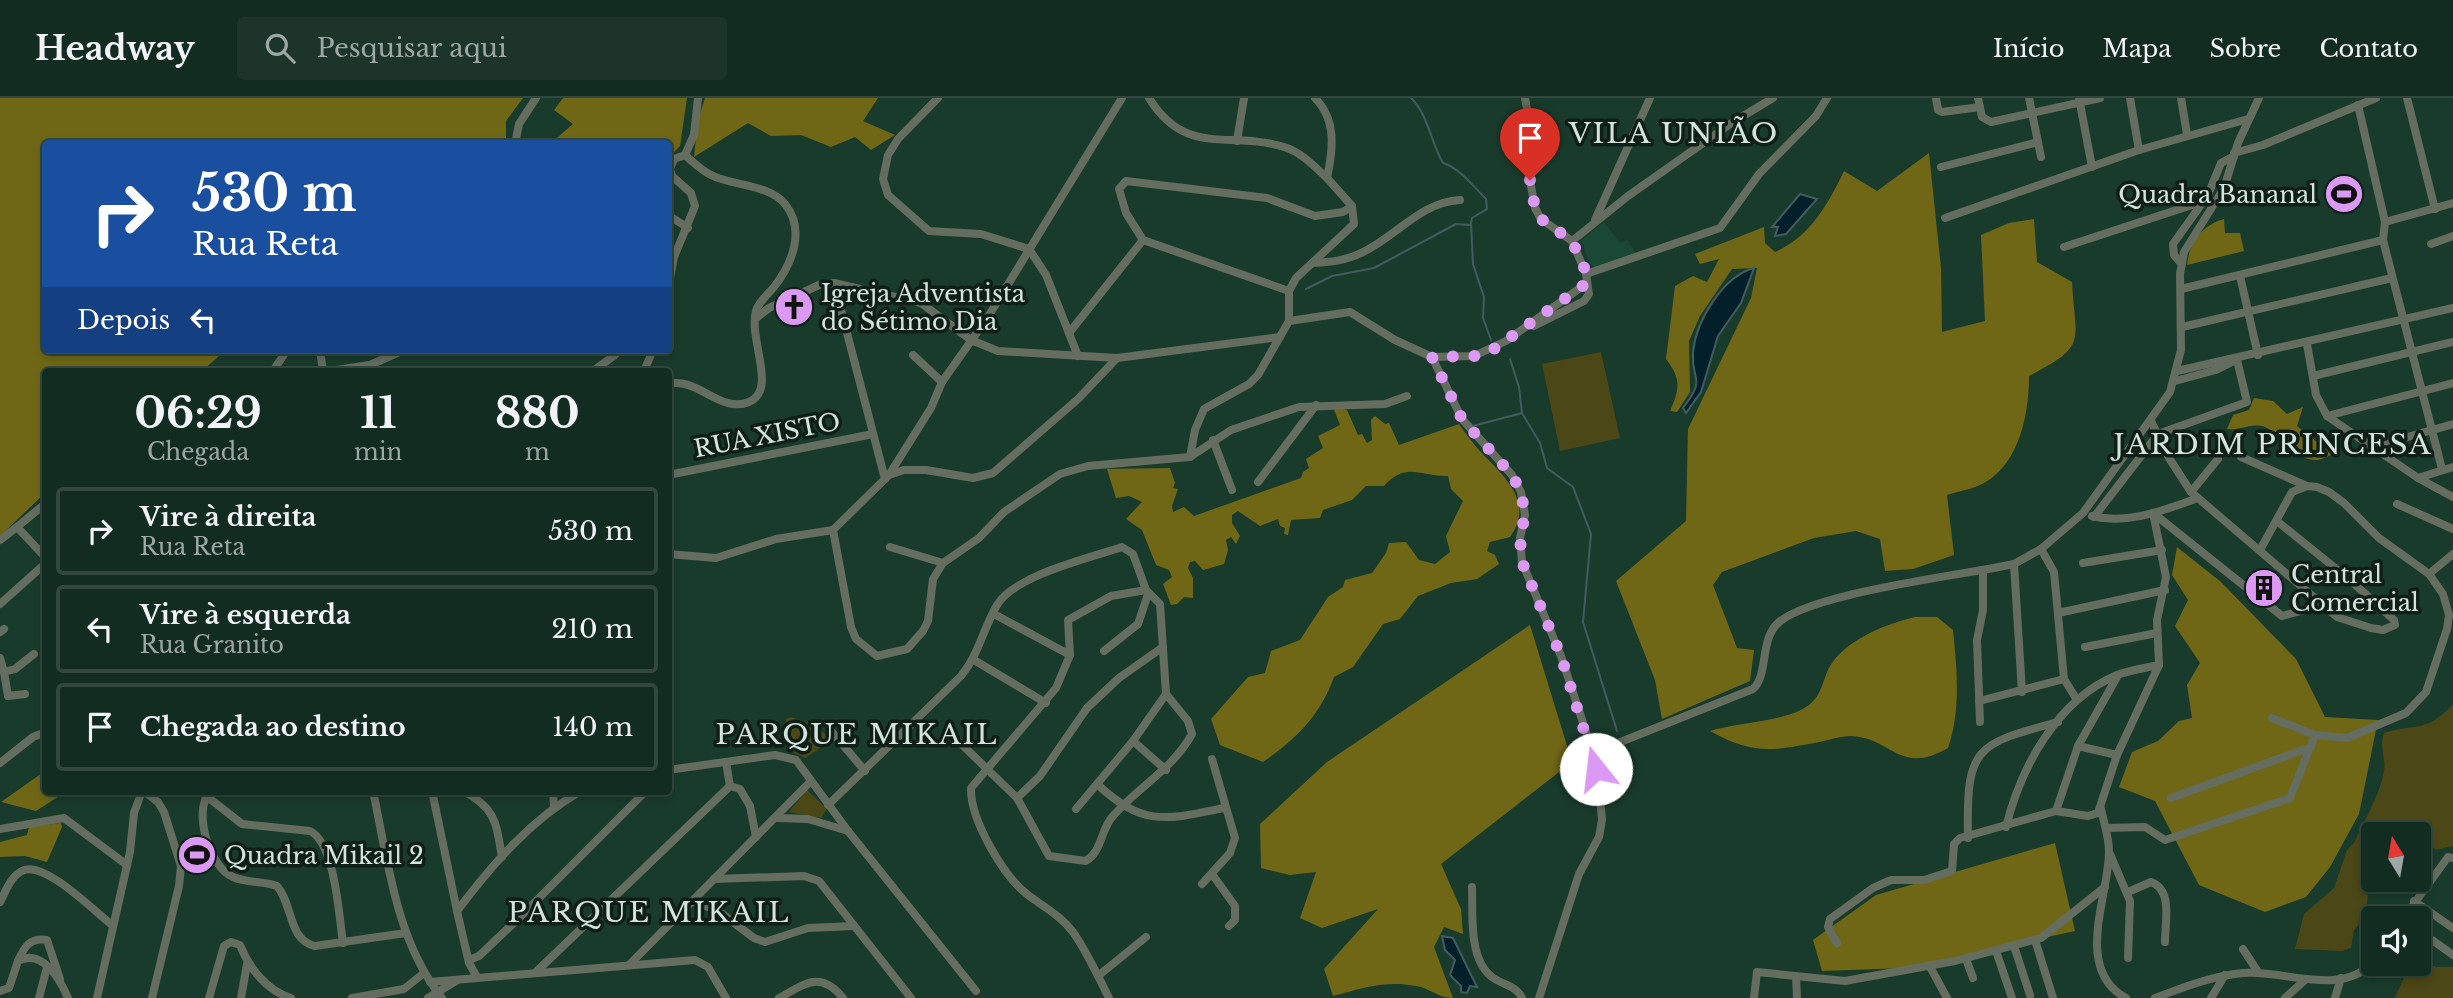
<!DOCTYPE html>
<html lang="pt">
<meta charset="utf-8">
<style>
body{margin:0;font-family:"Libre Baskerville",serif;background:#1c342a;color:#f1f3f6;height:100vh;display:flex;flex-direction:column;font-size:26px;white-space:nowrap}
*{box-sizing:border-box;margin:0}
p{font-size:23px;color:#9da7a5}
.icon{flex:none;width:38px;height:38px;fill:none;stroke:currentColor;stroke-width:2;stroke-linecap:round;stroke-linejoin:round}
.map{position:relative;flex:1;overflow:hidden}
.sheet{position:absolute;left:42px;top:270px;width:630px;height:427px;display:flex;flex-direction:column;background:#132c21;border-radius:7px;box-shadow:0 4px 10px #0003,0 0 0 2px #32483f}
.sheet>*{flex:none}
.top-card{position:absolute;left:42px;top:42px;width:630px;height:214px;border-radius:7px;box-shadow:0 4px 10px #0003,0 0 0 2px #32483f;background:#1a4fa0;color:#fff;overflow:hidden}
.needle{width:46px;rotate:349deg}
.fabs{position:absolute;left:2361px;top:724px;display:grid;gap:14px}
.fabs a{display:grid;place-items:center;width:70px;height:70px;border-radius:7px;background:#132c21;box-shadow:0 4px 10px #0003,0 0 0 2px #32483f;font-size:35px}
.pin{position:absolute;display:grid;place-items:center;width:60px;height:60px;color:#fff;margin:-72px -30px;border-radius:50% 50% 50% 0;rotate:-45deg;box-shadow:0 0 7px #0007}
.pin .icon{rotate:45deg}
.me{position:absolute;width:77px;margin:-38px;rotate:344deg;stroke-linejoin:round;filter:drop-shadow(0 0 5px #0008)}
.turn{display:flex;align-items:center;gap:24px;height:147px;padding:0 35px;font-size:32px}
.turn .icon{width:91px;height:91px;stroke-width:2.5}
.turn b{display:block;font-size:49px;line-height:60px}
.then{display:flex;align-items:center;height:66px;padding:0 35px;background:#0003;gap:14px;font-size:26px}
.eta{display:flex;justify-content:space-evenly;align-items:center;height:119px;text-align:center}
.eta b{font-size:42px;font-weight:800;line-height:49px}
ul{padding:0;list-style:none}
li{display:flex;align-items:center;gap:21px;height:88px;margin:0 14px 10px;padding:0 21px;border:4px solid #32483f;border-radius:7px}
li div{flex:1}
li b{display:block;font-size:26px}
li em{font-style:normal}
header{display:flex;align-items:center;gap:42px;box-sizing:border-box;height:98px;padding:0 35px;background:#132c21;border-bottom:2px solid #32483f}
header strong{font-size:33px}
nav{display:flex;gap:38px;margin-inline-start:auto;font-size:24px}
.search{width:490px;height:63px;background:#1c342a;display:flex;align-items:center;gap:18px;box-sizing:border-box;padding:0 24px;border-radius:7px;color:#9da7a5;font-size:26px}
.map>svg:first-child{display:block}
.built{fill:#1b4735}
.green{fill:#4c4716}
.forest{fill:#706716}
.water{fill:#03202a;stroke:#415b5f;stroke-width:2}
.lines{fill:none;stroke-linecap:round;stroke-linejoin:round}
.stream{stroke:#415b5f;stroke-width:2}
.minor{stroke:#656d60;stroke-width:8}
.route{stroke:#dc99f4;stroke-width:12;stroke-dasharray:0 21.6}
.labels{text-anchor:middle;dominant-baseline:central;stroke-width:7;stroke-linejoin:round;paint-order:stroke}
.poi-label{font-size:24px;fill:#d2e5dc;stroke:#101e18;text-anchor:start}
.street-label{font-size:24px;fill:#d2e5dc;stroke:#101e18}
.quarter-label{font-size:28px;letter-spacing:2px;fill:#d2e5dc;stroke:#101e18}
</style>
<header>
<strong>Headway</strong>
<div class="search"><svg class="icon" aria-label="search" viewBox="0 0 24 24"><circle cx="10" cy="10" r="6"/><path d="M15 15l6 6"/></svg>Pesquisar aqui</div>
<nav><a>Início</a><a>Mapa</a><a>Sobre</a><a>Contato</a></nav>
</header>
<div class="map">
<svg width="2453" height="900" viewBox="0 0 2453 900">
<rect width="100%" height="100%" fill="#193b2c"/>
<!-- built -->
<path class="built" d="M1604,124l16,21 7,-3 10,15 -42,12 -5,-3 -9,-23z"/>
<!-- green -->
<g class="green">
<path d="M1601,254l19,86 -60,13 -18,-87z"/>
<path d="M2453,606v142l-17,4 -8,-7 -9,-2 -1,-6h-45l2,45 -7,13 -2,23 -12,14 -3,18 -9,3 -47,-2 9,-35 30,-26 13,-38 7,-7c10,-23 26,-47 30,-72 2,-14 -5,-24 0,-38 33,-10 43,0 69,-29z"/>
<path d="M791,619l19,6 17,12 -2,10 -20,13 -17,-8 -2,-31z"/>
<path d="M807,692l20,19 -6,9 -32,-6z"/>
<path d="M2429,865l7,4h17v31h-58l11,-25z"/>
</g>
<!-- forest -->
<g class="forest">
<path d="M0,0h523l-17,23v22l-460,1v206h188l-15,6 -17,15h-156l-1,122 -45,43z"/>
<path d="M563,0h124l-7,48 -11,11 -1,-13 -117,-1 22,-19 -19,-14z"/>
<path d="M705,0h173l-15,23 32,14 -24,15 -16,-13 -24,10 -30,-12 -30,1 -23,-13 -54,34 4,-37z"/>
<path d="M1929,55l12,115 1,64 43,-11 -4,-86 28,-12 25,-4 3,43 35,20c3,61 17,63 -43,94 0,37 -9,87 -45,107 -10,6 -25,8 -37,12l7,60 -41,14 -28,2 -5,-32 -24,-8 -42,7 -92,34 -9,13 24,63 17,2 -4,31 -88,38 -7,-39 -39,-99 70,-60 2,-92 63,-131 6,-30 -25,1 -32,47 -11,25 1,51 -13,20 -7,-1c10,-22 11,-33 -4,-52l9,-73 18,-10 14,6 12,-23 -19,5 -5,-10 69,-27 1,16 10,9c35,-15 53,-48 69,-81l33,20z"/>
<path d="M2224,121l1,14h15l4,18 -57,14c2,-22 15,-40 37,-46z"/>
<path d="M2254,300l19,3 14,13 16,-7 -6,19 35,28c-31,21 -47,-19 -67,-27 -13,-5 -25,4 -38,2l6,-14 16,-5z"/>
<path d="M1333,309l14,3 11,25 4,-1 5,9 5,-3 -1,-20 4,-4 10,8 4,-1 10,22 60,-21c6,9 13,18 20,26 23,25 57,51 31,87l-20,5 -3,9 8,4 4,9 -22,15 -26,4 -33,13 -18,23 -17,5 -30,43 -19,10c-14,39 -38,62 -71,85l-43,-17 -9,-26 37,-42 17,-4 6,-22 29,-11 28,-43 15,-10 2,-7 27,-7 14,-20 3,-10 17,-1 13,18 16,4 15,-12 -4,-16 17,-35 -12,-12 -3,-13c-29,1 -41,-15 -64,10h-18l-14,14 -29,10 -3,8 -29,2 -3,15 -4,-1 1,-6 -5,-2 -2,-7 -18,7 -22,-15 -6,4v8l8,13 -4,8 -5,-7 -5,3 2,10 -4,14 -21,6 -8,-9 -5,1 -2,6 5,10v20l-9,-1 -7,7 -6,1 -8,-21 9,-7 -3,-7 -13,-5 -14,-35 -16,-11 16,-17 -13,-6 -13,2 -9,-29 63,-1 5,15 -2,5 5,1 -6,17 1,6 11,-5 10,9 107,-38 2,-6 6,-4 -3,-9 17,-11 -5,-12 22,-11z"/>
<path d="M2177,449l44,35 75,77 29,58 53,3 -19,94 -29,53 -24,30 -41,15 -66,-27 -44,-84 -36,-14 13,-35 26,-11 21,-20 13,-3 -5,-33 13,-22 -25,-37 13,-26 -16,-25z"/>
<path d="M1915,519h22l16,13c4,40 8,80 -5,118 -49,28 -55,-10 -97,-12 -10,0 -22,4 -32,6 -47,9 -66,13 -109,-11 27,-9 77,-9 99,-26 13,-10 13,-23 20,-37 15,-28 57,-44 86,-51z"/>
<path d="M1530,527l42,137 -131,102 20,45 2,25 -19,-7 -10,20 19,51c-15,0 -23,-10 -37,-12 -30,-6 -54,2 -83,10l-9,-27 54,-60 -56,19 -22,-10 16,-46 -26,3 -29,-7 -1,-44 67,-62z"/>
<path d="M45,673l1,20h21l-31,20 -35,-9z"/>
<path d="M61,725l1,4 -15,35 -22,-6 -25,1v-15l27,-7 2,-8z"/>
<path d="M2055,745l20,88 -168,37 -85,3 -9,-31 63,-45z"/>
</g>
<!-- water -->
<g class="water">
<path d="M1800,96l17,5 -31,35 -11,2 3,-9h-6z"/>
<path d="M1754,170l-13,35 -23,33 -17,56 -15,21 -3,-5c24,-31 8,-26 10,-56 3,-31 30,-76 61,-84z"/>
<path d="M1442,838l11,2 24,49 -7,-1 -3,7 -6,-1v-6l-11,-11 5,-15 -10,-10z"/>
</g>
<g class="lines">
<!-- stream -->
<g class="stream">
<path d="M1411,0c17,16 20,45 32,65 18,6 29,22 43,36l1,10 -15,9 -1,5 2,41 11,33 -1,21 8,22"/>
<path d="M1306,191l26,-13 42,-8 82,-44 14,1"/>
<path d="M1510,261l9,28 3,26 18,30 7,25 26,19 18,47 -8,88 34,109"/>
<path d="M1473,328l49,-13"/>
</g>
<!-- minor -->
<g class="minor">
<path d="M938,0l-40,41 -10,16 -5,24 5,16 41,36 52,3 48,15"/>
<path d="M1149,0c37,60 80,32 135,49 17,5 30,19 43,31"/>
<path d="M1525,0l7,39 -2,43 5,28 6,11 31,22 14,33 3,20 -5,7 -50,25"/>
<path d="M1936,0l2,12 4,2 38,-5"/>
<path d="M1978,0l4,19 9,5 109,-24"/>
<path d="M2029,0l12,59"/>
<path d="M2079,0l13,69"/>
<path d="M2130,0l9,52"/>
<path d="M2181,0l6,36"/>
<path d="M2407,0l28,111"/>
<path d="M1237,43l7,-43"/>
<path d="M515,46l4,-20 17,-26"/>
<path d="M2234,55l29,-8 113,-47"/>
<path d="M1941,69l97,-25"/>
<path d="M668,117l20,13"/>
<path d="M1945,120l194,-68 109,-31"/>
<path d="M1595,122l55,-122"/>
<path d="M2385,124l68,-19"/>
<path d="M1143,142l-17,-27 -7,-24 7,-8 141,17 48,18 28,-4 9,-6"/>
<path d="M1143,142l146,51"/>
<path d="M2383,142l59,229"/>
<path d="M1572,143l56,-45 105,-74 40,-24"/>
<path d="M2431,146l22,-8"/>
<path d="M2064,149l137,-45"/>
<path d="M1029,151l17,26 32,81"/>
<path d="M1313,165c17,-1 32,-2 48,-10 34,-15 59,-51 99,-53"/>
<path d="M2181,165l-7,-8 -1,-11 35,-49 13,-32 13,-7"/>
<path d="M1586,176l134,-46 39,-54 57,-58 11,-18"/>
<path d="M2240,178l18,79"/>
<path d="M834,185l51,196"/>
<path d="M668,191l6,-32 21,-51 -4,-13 -19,-17 -2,-7 4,-10 11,-4 9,-20 4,-37"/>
<path d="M2181,191l202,-49 2,-18 -27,-117"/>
<path d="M756,220l13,-10 50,-23 15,-2 87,20 50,37 27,11 119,7"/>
<path d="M1289,223l61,-9 45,28 37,17 42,-1 32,-15 81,-58"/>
<path d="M2182,229l210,-49"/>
<path d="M1069,235l74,-93"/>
<path d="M2307,246l9,51 11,21 91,62 35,19"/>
<path d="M320,252l3,21"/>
<path d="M913,257l29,27"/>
<path d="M1432,259l30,62 50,56 9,17 4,23 -5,23 2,24 39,94 32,97 6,32 3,35 -3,17 -20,37 -40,124"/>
<path d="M273,273l14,-21"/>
<path d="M329,273l41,-6 34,-15"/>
<path d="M593,273l22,-16"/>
<path d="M644,273l9,-21"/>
<path d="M2177,273l276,-63"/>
<path d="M2313,278l140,-34"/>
<path d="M2175,283l41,-11 16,-8"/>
<path d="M668,286c29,-8 52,30 81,18 30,-13 -3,-65 8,-94 4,-8 12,-15 17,-21 18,-23 32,-57 11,-83 -16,-20 -53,-18 -74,-29 -10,-5 -18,-13 -26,-20"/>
<path d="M2327,318l126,-33"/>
<path d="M2151,323l18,37 22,34 146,125 34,11 12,2 12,-5 -1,-5 -44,-40 -72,-58"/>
<path d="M1213,342l19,50"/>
<path d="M2376,348l77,-22"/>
<path d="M1190,359l5,-27 9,-21 45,-25 9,-9 31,-54v-30l7,-13 58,-54 -2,-18 -25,-28c6,-28 10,-58 -12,-80"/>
<path d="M2241,359l66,29"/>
<path d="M668,377l205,-41"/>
<path d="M889,377l42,-67 11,-26 46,-65 134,-219"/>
<path d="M2418,380l35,-11"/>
<path d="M1258,384l58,-77"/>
<path d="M2191,394l27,-33"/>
<path d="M46,405l-29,24 29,31"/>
<path d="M2397,406l56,25"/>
<path d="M2153,415l129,103 30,-8 6,-9"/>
<path d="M2092,418c36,9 72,-6 106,-18"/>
<path d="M2094,419l64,-83 89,-32 -10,-42"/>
<path d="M833,432l18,97 5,12 21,17 30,-7 16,-18 5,-10 5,-42 10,-16 36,-25 25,-26 56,-38 28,-8 102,-9 41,-27 68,-23 86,-3 22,-8"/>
<path d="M0,442l17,-13"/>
<path d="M890,449l53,16"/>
<path d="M2041,451l13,23 10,107 13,21"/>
<path d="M2260,452l32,-58 15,-6 10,1 12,5 15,11 35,35 50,36 14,20 6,21 -2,14 -21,63 -20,21 -59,25 -32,-3"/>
<path d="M668,456l48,4 60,-19 57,-9 56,-55 15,-5h22l47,8 20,-5 85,-74 39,-41 163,-21"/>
<path d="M2083,465l79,-13"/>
<path d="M2014,466l8,128"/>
<path d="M2429,476l24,-20"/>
<path d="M0,506l46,-41"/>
<path d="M2058,515l107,-23"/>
<path d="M994,516l76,41"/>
<path d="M0,534l4,-3"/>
<path d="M2085,549l72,-14"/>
<path d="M1104,553l34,-27 10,-30"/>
<path d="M0,560l4,14"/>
<path d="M974,562l72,43"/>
<path d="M25,596l-17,2 -4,-24 11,-3 19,-15"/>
<path d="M1979,603l85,-22"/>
<path d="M1980,624l-3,-82 6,-30v-39"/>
<path d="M832,634l33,39"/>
<path d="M951,636l66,64 32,58 37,5c17,-11 14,-31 27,-45 26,-30 59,-46 79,-82l-4,-13 -22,-27"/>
<path d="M1133,643l33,29"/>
<path d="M2078,648l39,9"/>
<path d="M1593,655l160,-64c15,-13 7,-46 23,-64 29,-32 189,-50 238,-61l27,-15 42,-36 87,-121 11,-42 -1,-76 4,-22 40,-64 14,-45 21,-45"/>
<path d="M726,664l4,24 10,3 10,17 6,31"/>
<path d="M0,665l33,-26 13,-5"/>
<path d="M668,672l107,-15 21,5 52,71 128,160"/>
<path d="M1097,686c46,43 69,36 127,24"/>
<path d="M144,693l14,11 6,10 17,54 -2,20 -27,112"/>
<path d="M200,693l42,33 68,7c25,12 29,85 33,112"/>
<path d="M373,693c15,70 23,150 69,207"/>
<path d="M432,693l25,120 12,52 8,14"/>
<path d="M463,693c33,17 33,32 39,66"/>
<path d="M553,693l1,17"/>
<path d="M206,700c-10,21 4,69 27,79 13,6 30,4 44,9 16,18 11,54 38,60l91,-13"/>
<path d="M1017,700l23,-22 47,-68 32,-30 44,-31"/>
<path d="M2171,700l140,-51"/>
<path d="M828,707l133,-129c18,-22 22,-47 36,-71 18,-30 93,-47 125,-58l11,7 13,36"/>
<path d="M1076,711l57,-68 33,-47"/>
<path d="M2101,711c3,14 8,28 8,43 0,44 -36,117 17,146"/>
<path d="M2056,713l22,-65 39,-69"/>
<path d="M776,720l32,1 40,12"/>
<path d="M2006,729c15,-60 51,-127 111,-152 13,-5 28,-7 42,-10"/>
<path d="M2106,730l39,-1 20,13 125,-42 25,-63 -43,-17"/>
<path d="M0,731l64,-11 63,47"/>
<path d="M1968,740c-2,-91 7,-94 90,-116"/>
<path d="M2110,756l20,47 -2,57"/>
<path d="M1212,776l23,32v14l-6,6"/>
<path d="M714,781l90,-3 15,5 92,117"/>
<path d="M1202,786l28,-31 5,-15 -23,-79"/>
<path d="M1472,789c1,26 -4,72 20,90 10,8 24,8 30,21"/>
<path d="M2128,794l23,-10c22,8 14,39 14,60"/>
<path d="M690,803l27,9 37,28 11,4 43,-14 46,-2"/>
<path d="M2414,803l39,27"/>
<path d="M0,804c6,-11 10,-25 22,-31 21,-12 72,40 90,54"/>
<path d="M457,813c34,-45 74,-92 124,-120"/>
<path d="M2403,821l45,-62 5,1"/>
<path d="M2418,832l35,25"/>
<path d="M2035,842l18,58"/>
<path d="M1837,845l-9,-16 2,-8 43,-31 18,-8h33l28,-9 2,-27 6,-6 96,-27 32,5 10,-3 19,-58 42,-90 -2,-45 9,-43 -13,-64"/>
<path d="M2014,848l16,49"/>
<path d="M2243,851l15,23"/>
<path d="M1996,853l16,47"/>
<path d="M1966,861l7,19"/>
<path d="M469,862l10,-4 39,-37 128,-128"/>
<path d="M18,863c6,-14 12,-24 29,-21l13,39"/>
<path d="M629,867l182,-184"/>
<path d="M1929,867l18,33"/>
<path d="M536,874l194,-186"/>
<path d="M1098,878l48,-39"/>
<path d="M1796,879l1,21"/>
<path d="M430,884l265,-22 13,7 18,31"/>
<path d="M0,893l9,-3 9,-27c24,-13 42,18 50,37"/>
<path d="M39,900l8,-31"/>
<path d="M97,900l33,-146 4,-39 8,-22"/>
<path d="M209,900l15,-52 7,-4 9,3c9,23 27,46 51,53"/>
<path d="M241,900l6,-34"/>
<path d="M352,900l52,-9 20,-16"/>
<path d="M428,900l28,-17"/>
<path d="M779,900c26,-14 41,-28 64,0"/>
<path d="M1109,900c-11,-22 -22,-46 -36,-66 -12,-16 -29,-25 -45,-37 -25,-19 -58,-76 -57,-107l85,-100 14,-33 -2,-35 43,-24 35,-6 14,14 6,90"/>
<path d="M1754,900l3,-26 88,9 110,-20 86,-23 64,-51"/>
<path d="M2155,900c29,-11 57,-22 88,-25 40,-4 97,25 130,-11"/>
<path d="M2211,900l14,-23"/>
<path d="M2285,900l20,-18"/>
<path d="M2335,900l6,-20"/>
</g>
</g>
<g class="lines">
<!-- route -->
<path class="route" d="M1530,82l5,28 6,11 31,22 15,33v9l-96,68 -17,5 -42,1 30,62 50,56 9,17 4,23 -5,23 2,24 39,94 35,113"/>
</g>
<!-- icons -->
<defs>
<g id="stadium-disc" transform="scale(2.0125)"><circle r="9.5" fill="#dc99f4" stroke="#101e18"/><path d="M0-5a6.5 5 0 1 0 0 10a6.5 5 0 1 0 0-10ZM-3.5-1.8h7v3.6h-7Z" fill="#111"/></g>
<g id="church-disc" transform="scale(2.0125)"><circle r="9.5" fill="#dc99f4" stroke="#101e18"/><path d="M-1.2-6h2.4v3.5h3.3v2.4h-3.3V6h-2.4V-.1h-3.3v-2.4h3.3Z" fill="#111"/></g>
<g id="building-disc" transform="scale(2.0125)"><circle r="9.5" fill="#dc99f4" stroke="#101e18"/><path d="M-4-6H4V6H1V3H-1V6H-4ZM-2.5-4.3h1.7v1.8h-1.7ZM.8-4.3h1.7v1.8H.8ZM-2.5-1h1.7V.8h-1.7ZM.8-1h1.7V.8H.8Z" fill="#111"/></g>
</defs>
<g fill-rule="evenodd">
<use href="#stadium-disc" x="2344" y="96"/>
<use href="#church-disc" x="794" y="209"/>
<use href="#building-disc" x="2264" y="490"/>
<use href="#stadium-disc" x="197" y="757"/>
</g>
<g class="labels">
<!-- poi labels -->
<g class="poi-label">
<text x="2317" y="96" text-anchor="end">Quadra Bananal</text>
<text x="821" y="195">Igreja Adventista<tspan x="821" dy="28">do Sétimo Dia</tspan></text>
<text x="2291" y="476">Central<tspan x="2291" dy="28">Comercial</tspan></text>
<text x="224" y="757">Quadra Mikail 2</text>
</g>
<!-- street labels -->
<g class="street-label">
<text transform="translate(767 337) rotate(-11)">RUA XISTO</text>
</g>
<!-- quarter labels -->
<g class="quarter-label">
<text x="1674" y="35">VILA UNIÃO</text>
<text x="2273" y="346">JARDIM PRINCESA</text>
<text x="857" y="636">PARQUE MIKAIL</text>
<text x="649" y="814">PARQUE MIKAIL</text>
</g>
</g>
</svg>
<div class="fabs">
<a><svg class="needle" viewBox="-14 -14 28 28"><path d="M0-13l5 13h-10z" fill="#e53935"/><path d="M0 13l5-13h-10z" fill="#9da7a5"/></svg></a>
<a><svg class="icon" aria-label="sound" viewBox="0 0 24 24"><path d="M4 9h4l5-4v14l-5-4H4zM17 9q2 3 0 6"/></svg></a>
</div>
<div class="pin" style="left:1530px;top:82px;background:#d93025"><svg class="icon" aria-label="arrive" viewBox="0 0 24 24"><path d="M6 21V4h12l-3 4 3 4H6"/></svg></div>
<svg class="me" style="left:1596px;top:671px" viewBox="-20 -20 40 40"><circle r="19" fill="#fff"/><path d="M0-13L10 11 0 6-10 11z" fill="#dc99f4"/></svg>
<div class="top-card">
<div class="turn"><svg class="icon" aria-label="right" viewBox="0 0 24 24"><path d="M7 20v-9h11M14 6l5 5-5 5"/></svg><div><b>530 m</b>Rua Reta</div></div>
<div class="then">Depois<svg class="icon" aria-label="left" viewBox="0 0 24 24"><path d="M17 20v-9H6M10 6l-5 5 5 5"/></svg></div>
</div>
<section class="sheet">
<div class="eta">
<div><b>06:29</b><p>Chegada</p></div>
<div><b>11</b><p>min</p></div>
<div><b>880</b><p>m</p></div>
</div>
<ul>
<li><svg class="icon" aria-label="right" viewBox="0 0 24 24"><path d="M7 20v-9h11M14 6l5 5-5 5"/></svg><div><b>Vire à direita</b><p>Rua Reta</p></div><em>530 m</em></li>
<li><svg class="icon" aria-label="left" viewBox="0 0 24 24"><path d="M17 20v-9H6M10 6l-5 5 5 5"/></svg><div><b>Vire à esquerda</b><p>Rua Granito</p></div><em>210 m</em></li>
<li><svg class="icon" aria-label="arrive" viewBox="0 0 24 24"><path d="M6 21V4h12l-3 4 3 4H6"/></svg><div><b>Chegada ao destino</b></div><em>140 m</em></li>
</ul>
</section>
</div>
